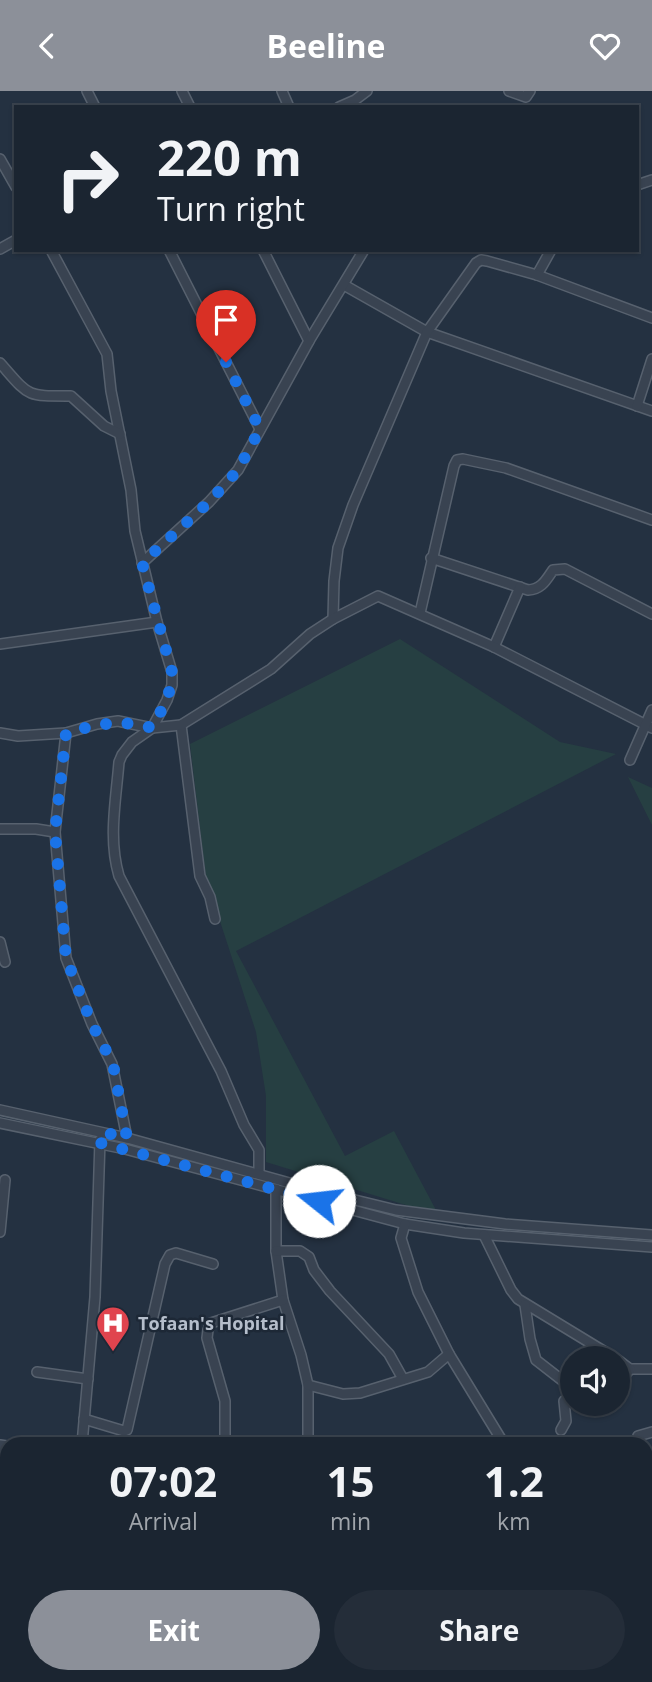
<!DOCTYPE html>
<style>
body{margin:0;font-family:"Open Sans",sans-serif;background:#242d39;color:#f1f3f6;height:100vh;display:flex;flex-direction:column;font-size:26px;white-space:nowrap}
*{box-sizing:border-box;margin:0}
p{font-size:23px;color:#a0a5ab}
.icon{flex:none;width:38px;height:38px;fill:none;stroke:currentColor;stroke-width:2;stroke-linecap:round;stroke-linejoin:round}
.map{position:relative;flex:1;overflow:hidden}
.panel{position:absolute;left:0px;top:1346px;width:653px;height:247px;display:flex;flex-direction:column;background:#1b2531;border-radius:21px 21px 0 0;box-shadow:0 2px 5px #0004,0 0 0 2px #39424d}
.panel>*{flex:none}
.top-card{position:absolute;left:14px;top:14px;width:625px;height:147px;border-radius:0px;box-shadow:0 2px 5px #0004,0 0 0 2px #39424d;background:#1b2531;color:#f1f3f6;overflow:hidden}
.fabs{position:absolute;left:560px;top:1255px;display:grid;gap:14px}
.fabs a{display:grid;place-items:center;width:70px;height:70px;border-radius:50%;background:#1b2531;box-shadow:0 2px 5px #0004,0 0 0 2px #39424d;font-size:35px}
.pin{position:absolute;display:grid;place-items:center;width:60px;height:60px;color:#fff;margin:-72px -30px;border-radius:50% 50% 50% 0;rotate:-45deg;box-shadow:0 0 7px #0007}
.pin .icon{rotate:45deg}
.me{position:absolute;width:77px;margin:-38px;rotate:286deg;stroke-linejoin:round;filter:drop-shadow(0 0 5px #0008)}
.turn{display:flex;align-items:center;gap:24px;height:147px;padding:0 28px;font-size:32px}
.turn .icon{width:91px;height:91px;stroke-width:2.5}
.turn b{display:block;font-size:49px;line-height:60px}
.eta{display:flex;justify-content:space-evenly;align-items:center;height:119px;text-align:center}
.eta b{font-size:42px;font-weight:700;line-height:49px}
.primary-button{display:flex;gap:14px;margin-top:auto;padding:14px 28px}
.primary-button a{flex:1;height:80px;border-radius:42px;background:#8c9099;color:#fff;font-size:28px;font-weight:700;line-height:80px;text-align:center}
.primary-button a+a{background:#242d39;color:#f1f3f6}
header{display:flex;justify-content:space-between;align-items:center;height:91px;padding:0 28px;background:#8c9099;color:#fff;font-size:32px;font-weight:700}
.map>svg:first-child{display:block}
.green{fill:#263f42}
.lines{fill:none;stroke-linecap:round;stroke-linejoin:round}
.minor-casing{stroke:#57616e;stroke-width:12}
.minor{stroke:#394351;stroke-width:9}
.route{stroke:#1a73e8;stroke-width:12;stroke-dasharray:0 21.6}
.labels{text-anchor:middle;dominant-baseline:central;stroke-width:5;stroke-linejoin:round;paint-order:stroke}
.poi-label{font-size:18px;font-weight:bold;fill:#b5becb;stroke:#1d2836;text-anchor:start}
</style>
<header><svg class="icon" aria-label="back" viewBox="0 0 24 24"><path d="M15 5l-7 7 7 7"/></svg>Beeline<svg class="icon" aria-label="heart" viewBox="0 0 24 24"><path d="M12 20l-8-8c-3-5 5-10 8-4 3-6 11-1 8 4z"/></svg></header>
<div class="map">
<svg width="652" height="1591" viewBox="0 0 652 1591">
<rect width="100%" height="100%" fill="#243141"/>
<!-- green -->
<g class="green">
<path d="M400,548l160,103 56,12 -380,197 109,205 49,-25 43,81 -28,-6 -143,-44v-66l-10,-64 -50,-154 -16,-134z"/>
<path d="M628,686l24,11v37z"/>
</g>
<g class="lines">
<!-- minor casing -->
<g class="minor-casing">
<g id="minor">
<path d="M87,0l8,16"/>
<path d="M182,0l8,16"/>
<path d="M282,0l7,16"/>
<path d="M509,0l17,6 4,-6"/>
<path d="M339,16l16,-7 12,-9"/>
<path d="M0,68l16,28"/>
<path d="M637,94l15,-5"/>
<path d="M0,158l16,-9"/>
<path d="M51,159l56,104 4,37 20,99 4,41 22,91 15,50v13l-5,15 -15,28 -20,14 -10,13 -3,7c-3,38 -11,77 0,114l102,195 23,54 15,25v24"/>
<path d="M169,159l91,179"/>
<path d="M263,159l46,91"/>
<path d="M537,184l14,-25"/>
<path d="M344,194l83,47 225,79"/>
<path d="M0,272c30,34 25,33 71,33l33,30 16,8"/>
<path d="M637,315l15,-47"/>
<path d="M431,467l97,32c14,-1 18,-10 25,-20l12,-1 87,45"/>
<path d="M142,472l67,-61 29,-32 71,-129 55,-91"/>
<path d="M420,522l34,-147 3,-6 6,-1 43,9 146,52"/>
<path d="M333,528l1,-38 4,-33 15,-43 74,-173 49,-69 5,-3 6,1 50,14 115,43"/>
<path d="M0,553l157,-22"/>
<path d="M494,556l26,-60"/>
<path d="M181,634l19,151 10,21 5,22"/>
<path d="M0,642l18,3 48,-3 31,-9 21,-3 34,7 29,-3 90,-56 39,-35 23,-15 45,-23 116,51 158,81"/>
<path d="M66,642l-11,99 11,126 26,66 20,40 15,74"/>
<path d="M630,669l22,-50"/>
<path d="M0,738h36l19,3"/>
<path d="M0,851l5,20"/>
<path d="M0,1019l127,28 195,54 74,18 109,14 147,11"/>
<path d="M0,1032l125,26 280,75 59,9 188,14"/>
<path d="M276,1098v62l7,49 18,55 7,30v59"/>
<path d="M405,1133l-4,14 17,54 31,62 55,90"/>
<path d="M0,1141l5,-52"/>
<path d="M484,1144l27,55 7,9 97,59"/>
<path d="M276,1160h24l9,6 5,13 16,21 59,63 14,25"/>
<path d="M525,1214l5,34 6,21 36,28"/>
<path d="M618,1269l12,9h22"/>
<path d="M37,1281l51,7"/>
<path d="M618,1293l12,-15"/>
<path d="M308,1294l35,9 17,-1 68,-21 21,-18"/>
<path d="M84,1328l40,12 3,-1 38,-166 5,-9 6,-2 37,11"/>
<path d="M561,1339l5,-9 -2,-20 8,-8"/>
<path d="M638,1345l14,-4"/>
<path d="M82,1353l13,-147 5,-157"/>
<path d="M225,1353v-43l-18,-63 1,-8 3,-7 72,-23"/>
<path d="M0,1354l7,1"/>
<path d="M646,1439l6,-5"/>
<path d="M646,1461l6,20"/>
<path d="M76,1586l16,5"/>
<path d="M335,1586l1,5"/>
<path d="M423,1586l1,5"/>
<path d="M589,1586v5"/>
<path d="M52,1591l1,-5"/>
<path d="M136,1591l1,-5"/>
<path d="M356,1591l31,-5"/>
</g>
</g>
<!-- minor -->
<use href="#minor" class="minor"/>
</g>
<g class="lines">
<!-- route -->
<path class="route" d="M226,271l34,67 -22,41 -29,32 -67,61 30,109c0,22 -10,37 -20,56 -30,-9 -55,-4 -86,5l-11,99 11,126 26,66 21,40 14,74 -25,-6 -2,11 219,58"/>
</g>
<!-- icons -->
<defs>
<g id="hospital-pin" transform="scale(1.75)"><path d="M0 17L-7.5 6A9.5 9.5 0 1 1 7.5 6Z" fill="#e0444e" stroke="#1d2836"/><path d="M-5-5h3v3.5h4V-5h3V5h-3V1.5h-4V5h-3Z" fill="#fff"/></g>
</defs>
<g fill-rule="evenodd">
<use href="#hospital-pin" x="113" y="1232"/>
</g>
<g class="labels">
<!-- poi labels -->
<g class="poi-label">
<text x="138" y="1232">Tofaan's Hopital</text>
</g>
</g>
</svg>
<div class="fabs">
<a><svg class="icon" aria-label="sound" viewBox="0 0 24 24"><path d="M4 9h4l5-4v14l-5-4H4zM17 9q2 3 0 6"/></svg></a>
</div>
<div class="pin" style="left:226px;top:271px;background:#d93025"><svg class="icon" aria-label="arrive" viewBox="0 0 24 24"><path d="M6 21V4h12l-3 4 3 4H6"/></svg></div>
<svg class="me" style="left:319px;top:1110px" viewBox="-20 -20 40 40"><circle r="19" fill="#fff"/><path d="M0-13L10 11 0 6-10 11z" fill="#1a73e8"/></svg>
<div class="top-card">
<div class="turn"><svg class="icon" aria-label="right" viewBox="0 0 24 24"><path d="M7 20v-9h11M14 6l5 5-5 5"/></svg><div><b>220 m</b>Turn right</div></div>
</div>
<section class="panel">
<div class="eta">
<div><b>07:02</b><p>Arrival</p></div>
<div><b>15</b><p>min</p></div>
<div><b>1.2</b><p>km</p></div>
</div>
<div class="primary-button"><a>Exit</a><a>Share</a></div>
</section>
</div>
